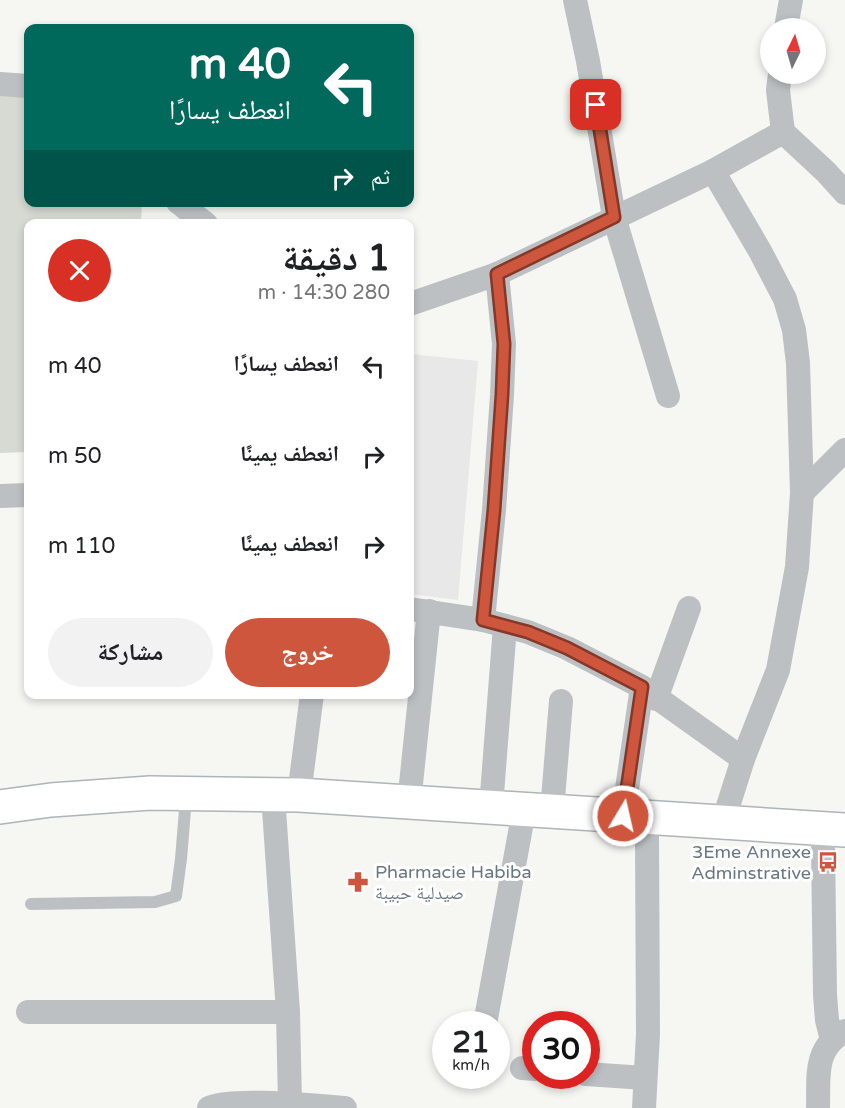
<!DOCTYPE html>
<html lang="ar">
<meta charset="utf-8">
<style>
body{margin:0;font-family:"Varela Round","Noto Naskh Arabic",sans-serif;background:#f2f2f2;color:#202124;direction:rtl;height:100vh;display:flex;flex-direction:column;font-size:22px;white-space:nowrap}
*{box-sizing:border-box;margin:0}
p{font-size:20px;color:#757577}
.icon{flex:none;width:33px;height:33px;fill:none;stroke:currentColor;stroke-width:2;stroke-linecap:round;stroke-linejoin:round}
.map{position:relative;flex:1;overflow:hidden;direction:ltr}
.sheet{position:absolute;left:24px;top:219px;width:390px;height:480px;display:flex;flex-direction:column;background:#fff;border-radius:12px;box-shadow:0 3px 9px #0003;direction:rtl}
.sheet>*{flex:none}
.top-card{position:absolute;left:24px;top:24px;width:390px;height:183px;border-radius:12px;box-shadow:0 3px 9px #0003;direction:rtl;background:#00695c;color:#fff;overflow:hidden}
.needle{width:39px;rotate:5deg}
.tools{position:absolute;left:760px;top:18px;display:grid;gap:12px}
.tools a{display:grid;place-items:center;width:66px;height:66px;border-radius:50%;background:#fff;box-shadow:0 3px 9px #0003;font-size:30px}
.speed{position:absolute;left:432px;top:1011px;display:flex;gap:12px;font-size:30px;font-weight:700;text-align:center}
.speed>*{display:grid;place-content:center;width:78px;height:78px;border-radius:50%;background:#fff;box-shadow:0 3px 9px #0003;line-height:1}
.speed small{font-size:15px;font-weight:400}
.speed .limit{border:9px solid #d22;background:#fff;color:#111}
.pin{position:absolute;display:grid;place-items:center;width:51px;height:51px;color:#fff;margin:-26px;border-radius:12px;box-shadow:0 3px 9px #0006}
.me{position:absolute;width:66px;margin:-33px;rotate:9deg;stroke-linejoin:round;filter:drop-shadow(0 0 4px #0008)}
.turn{display:flex;align-items:center;gap:21px;height:126px;padding:0 24px;font-size:27px}
.turn .icon{width:78px;height:78px;stroke-width:2.5}
.turn b{display:block;font-size:42px;line-height:51px}
.then{display:flex;align-items:center;height:57px;padding:0 24px;background:#0003;gap:12px;font-size:22px}
.round{display:grid;place-items:center;flex:none;width:63px;height:63px;border-radius:32px;background:#f2f2f2}
.head{display:flex;align-items:center;justify-content:space-between;height:102px;padding:0 24px}
h1{font-size:36px;font-weight:700;line-height:45px}
.cta{display:flex;gap:12px;margin-top:auto;padding:12px 24px}
.cta a{flex:1;height:69px;border-radius:36px;background:#cd563c;color:#fff;font-size:24px;font-weight:700;line-height:69px;text-align:center}
.cta a+a{background:#f2f2f2;color:#202124}
ul{padding:0;list-style:none}
li{display:flex;align-items:center;gap:18px;height:90px;padding:0 24px}
li div{flex:1}
li b{display:block;font-size:22px}
li em{font-style:normal}
.map>svg:first-child{display:block}
.built{fill:#e7e8e7}
.green{fill:#d6dad3}
.lines{fill:none;stroke-linecap:round;stroke-linejoin:round}
.secondary-casing{stroke:#aeb4b8;stroke-width:36}
.service{stroke:#bcc0c3;stroke-width:12}
.minor{stroke:#bcc0c3;stroke-width:24}
.secondary{stroke:#fff;stroke-width:33}
.route-casing{stroke:#853827;stroke-width:15}
.route{stroke:#cd563c;stroke-width:10}
.labels{text-anchor:middle;dominant-baseline:central;stroke-width:6;stroke-linejoin:round;paint-order:stroke}
.poi-label{font-size:18px;fill:#697781;stroke:#fff;text-anchor:end}
</style>
<div class="map">
<svg width="845" height="1108" viewBox="0 0 845 1108">
<rect width="100%" height="100%" fill="#f6f6f3"/>
<!-- built -->
<path class="built" d="M410,354l68,7 -20,239 -48,-6z"/>
<!-- green -->
<path class="green" d="M0,85l28,4v113l114,1 -1,20 -113,1v228l-28,1z"/>
<g class="lines">
<!-- secondary casing -->
<g class="secondary-casing">
<path id="secondary" d="M0,807l51,-7 99,-7 149,2 546,35"/>
</g>
<!-- service -->
<path class="service" d="M31,904l124,-2 21,-6 5,-37 4,-49"/>
<!-- minor -->
<g class="minor">
<path d="M575,0l13,61 26,156 54,179"/>
<path d="M786,28l5,-28"/>
<path d="M780,74l-2,16 5,42 43,40 19,21"/>
<path d="M0,84l28,2"/>
<path d="M713,171l47,80 25,48 9,31 4,33 4,130 -5,74 -19,103 -35,89 -20,63"/>
<path d="M178,202l28,22"/>
<path d="M410,304l87,-30 216,-103 70,-39"/>
<path d="M802,493l43,-43"/>
<path d="M0,496l28,-1"/>
<path d="M410,609l73,11 45,12 39,16 75,39 101,72"/>
<path d="M483,620l11,-110 8,-115 2,-51 -7,-70"/>
<path d="M656,699l33,-91"/>
<path d="M273,795l15,217 2,92"/>
<path d="M299,795l13,-101"/>
<path d="M409,803l20,-192"/>
<path d="M491,807l14,-181"/>
<path d="M552,811l9,-110"/>
<path d="M623,816l19,-129"/>
<path d="M823,845l2,150 2,25 5,20"/>
<path d="M28,1012h260"/>
<path d="M485,1024l36,-197"/>
<path d="M522,1068l14,1"/>
<path d="M586,1074l59,4"/>
<path d="M209,1108c19,-11 110,-2 136,0"/>
<path d="M644,1108l4,-74 -1,-199"/>
<path d="M818,1108c1,-32 -5,-59 27,-77"/>
</g>
<!-- secondary -->
<use href="#secondary" class="secondary"/>
</g>
<g class="lines">
<!-- route casing -->
<g class="route-casing">
<path id="route" d="M596,105l18,112 -117,57 7,70 -2,51 -8,115 -11,110 45,12 39,16 75,39 -19,129"/>
</g>
<!-- route -->
<use href="#route" class="route"/>
</g>
<!-- icons -->
<defs>
<g id="bus-bare" transform="scale(1.62)"><path d="M-5-6H5V4H4V6H2V4H-2V6H-4V4H-5ZM-3.5-4V0h7V-4ZM-3.5 1.2v1.5H-2V1.2ZM2 1.2v1.5H3.5V1.2Z" fill="#cd563c" stroke="#fff" stroke-width="2.5" paint-order="stroke"/></g>
<g id="pharmacy-bare" transform="scale(1.62)"><path d="M-2-6h4v4h4v4h-4v4h-4v-4h-4v-4h4Z" fill="#cd563c" stroke="#fff" stroke-width="2.5" paint-order="stroke"/></g>
</defs>
<g fill-rule="evenodd">
<use href="#bus-bare" x="828" y="862"/>
<use href="#pharmacy-bare" x="358" y="882"/>
</g>
<g class="labels">
<!-- poi labels -->
<g class="poi-label">
<text x="811" y="852">3Eme Annexe<tspan x="811" dy="21">Adminstrative</tspan></text>
<text x="375" y="872" text-anchor="start">Pharmacie Habiba<tspan x="375" dy="21">صيدلية حبيبة</tspan></text>
</g>
</g>
</svg>
<div class="tools">
<a><svg class="needle" viewBox="-14 -14 28 28"><path d="M0-13l5 13h-10z" fill="#e53935"/><path d="M0 13l5-13h-10z" fill="#757577"/></svg></a>
</div>
<div class="speed"><div>21<small>km/h</small></div><div class="limit">30</div></div>
<div class="pin" style="left:596px;top:105px;background:#d93025"><svg class="icon" aria-label="arrive" viewBox="0 0 24 24"><path d="M6 21V4h12l-3 4 3 4H6"/></svg></div>
<svg class="me" style="left:623px;top:816px" viewBox="-20 -20 40 40"><circle r="17" fill="#cd563c" stroke="#fff" stroke-width="3"/><path d="M0-11L8 9 0 5-8 9z" fill="#fff"/></svg>
<div class="top-card">
<div class="turn"><svg class="icon" aria-label="left" viewBox="0 0 24 24"><path d="M17 20v-9H6M10 6l-5 5 5 5"/></svg><div><b>40 m</b>انعطف يسارًا</div></div>
<div class="then">ثم<svg class="icon" aria-label="right" viewBox="0 0 24 24"><path d="M7 20v-9h11M14 6l5 5-5 5"/></svg></div>
</div>
<section class="sheet">
<div class="head"><div><h1>1 دقيقة</h1><p>280 m · 14:30</p></div><a class="round" style="background:#d93025;color:#fff"><svg class="icon" aria-label="close" viewBox="0 0 24 24"><path d="M6 6l12 12M18 6L6 18"/></svg></a></div>
<ul>
<li><svg class="icon" aria-label="left" viewBox="0 0 24 24"><path d="M17 20v-9H6M10 6l-5 5 5 5"/></svg><div><b>انعطف يسارًا</b></div><em>40 m</em></li>
<li><svg class="icon" aria-label="right" viewBox="0 0 24 24"><path d="M7 20v-9h11M14 6l5 5-5 5"/></svg><div><b>انعطف يمينًا</b></div><em>50 m</em></li>
<li><svg class="icon" aria-label="right" viewBox="0 0 24 24"><path d="M7 20v-9h11M14 6l5 5-5 5"/></svg><div><b>انعطف يمينًا</b></div><em>110 m</em></li>
</ul>
<div class="cta"><a>خروج</a><a>مشاركة</a></div>
</section>
</div>
